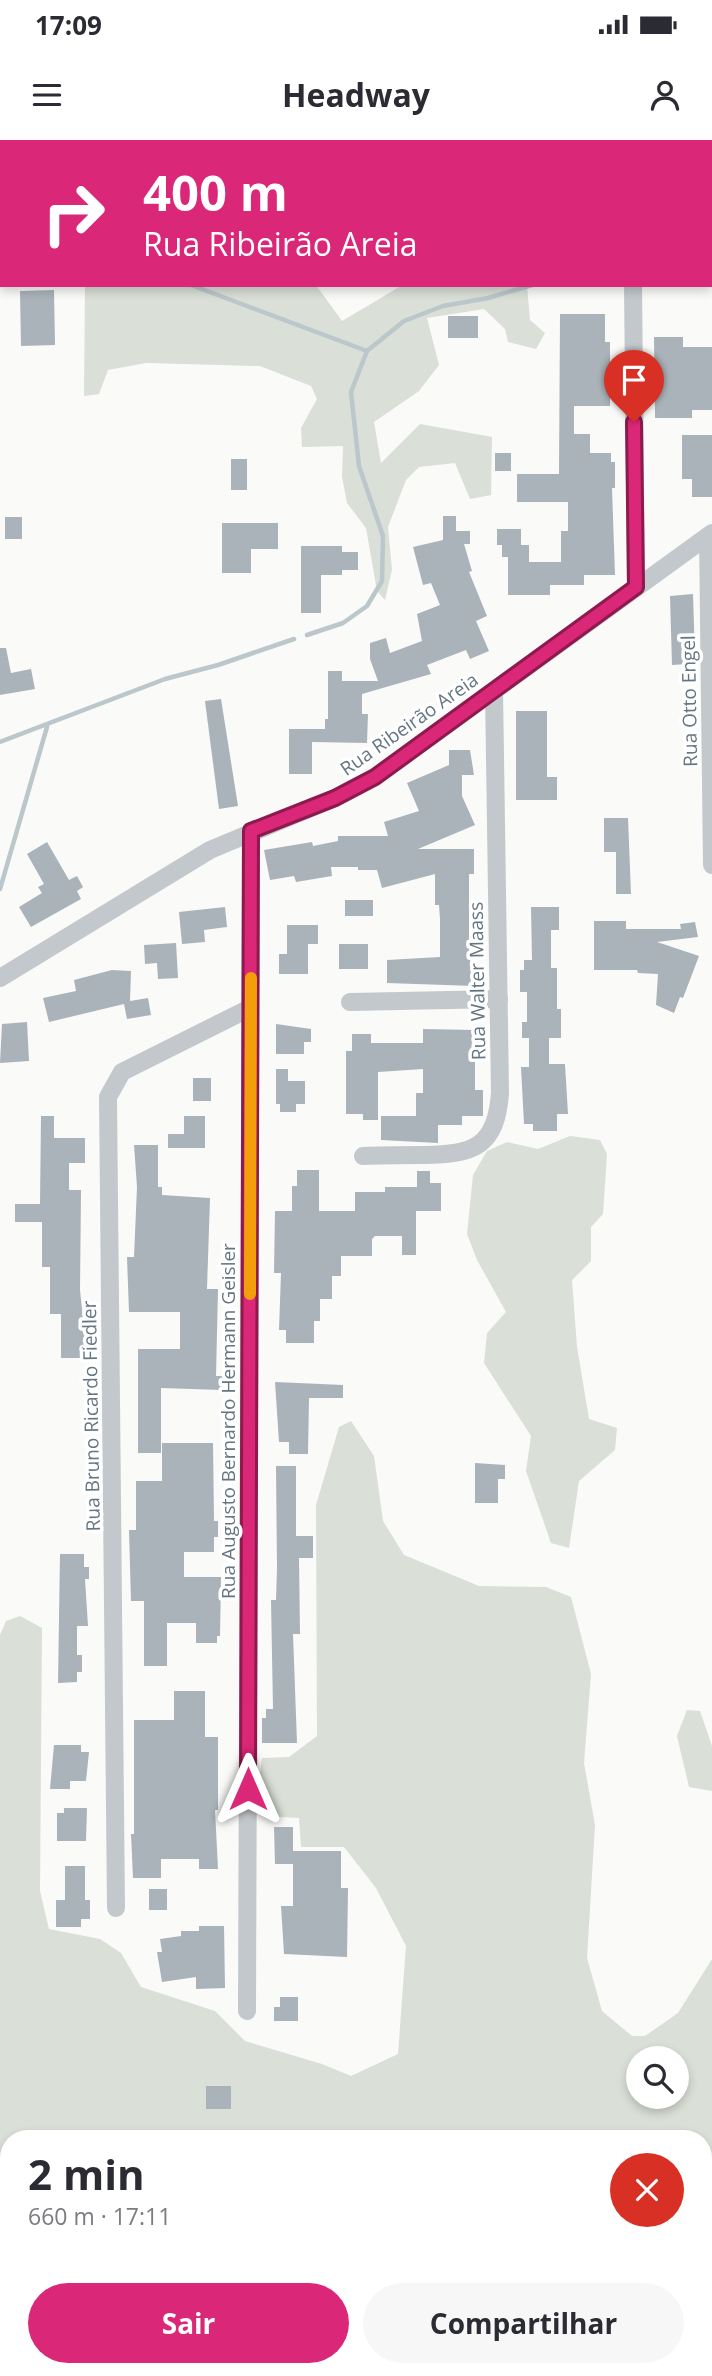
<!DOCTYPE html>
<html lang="pt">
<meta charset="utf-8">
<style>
body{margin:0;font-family:"Open Sans",sans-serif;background:#f7f7f7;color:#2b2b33;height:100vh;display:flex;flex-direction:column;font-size:26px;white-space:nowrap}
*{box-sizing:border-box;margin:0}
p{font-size:23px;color:#7c7c81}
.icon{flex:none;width:38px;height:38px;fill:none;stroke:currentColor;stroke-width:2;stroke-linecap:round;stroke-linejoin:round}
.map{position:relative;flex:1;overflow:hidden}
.panel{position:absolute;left:0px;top:1990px;width:712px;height:247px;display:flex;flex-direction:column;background:#fff;border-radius:28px 28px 0 0;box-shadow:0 4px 10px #0003}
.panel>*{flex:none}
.top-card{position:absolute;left:0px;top:0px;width:712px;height:147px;box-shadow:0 4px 10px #0003;background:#db2777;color:#fff;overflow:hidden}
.fabs{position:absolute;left:626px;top:1906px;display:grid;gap:14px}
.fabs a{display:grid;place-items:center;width:63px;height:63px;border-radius:50%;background:#fff;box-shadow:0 4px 10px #0003;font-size:35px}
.pin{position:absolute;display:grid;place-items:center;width:60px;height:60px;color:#fff;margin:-72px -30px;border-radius:50% 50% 50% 0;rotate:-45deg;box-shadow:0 0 7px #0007}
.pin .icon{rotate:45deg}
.me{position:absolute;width:77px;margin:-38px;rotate:0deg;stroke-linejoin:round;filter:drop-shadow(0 0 5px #0008)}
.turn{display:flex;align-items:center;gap:24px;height:147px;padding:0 28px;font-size:32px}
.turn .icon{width:91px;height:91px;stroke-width:2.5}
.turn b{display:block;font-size:49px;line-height:60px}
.round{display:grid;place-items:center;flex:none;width:74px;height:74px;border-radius:37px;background:#f7f7f7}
.summary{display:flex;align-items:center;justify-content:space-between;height:119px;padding:0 28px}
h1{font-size:42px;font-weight:700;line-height:52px}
.cta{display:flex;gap:14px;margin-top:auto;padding:14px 28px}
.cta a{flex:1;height:80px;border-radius:42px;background:#db2777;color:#fff;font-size:28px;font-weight:700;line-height:80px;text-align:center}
.cta a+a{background:#f7f7f7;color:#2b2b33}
.status{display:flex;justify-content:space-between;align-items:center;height:49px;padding:0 35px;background:#fff;direction:ltr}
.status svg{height:19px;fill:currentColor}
header{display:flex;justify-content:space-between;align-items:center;height:91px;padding:0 28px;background:#fff;font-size:32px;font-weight:700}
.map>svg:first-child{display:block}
.green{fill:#dadfd7;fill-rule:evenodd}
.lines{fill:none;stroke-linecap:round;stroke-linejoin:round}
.stream{stroke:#bbc7cb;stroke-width:4.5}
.building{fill:#aab3b9}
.minor{stroke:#c3c8cc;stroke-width:18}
.route-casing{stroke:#8e194d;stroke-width:18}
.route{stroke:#db2777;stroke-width:12}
.slow{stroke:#f59e0b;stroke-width:12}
.labels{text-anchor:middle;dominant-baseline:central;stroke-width:7;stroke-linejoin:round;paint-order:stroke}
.street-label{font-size:19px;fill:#657683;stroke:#fff}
</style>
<div class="status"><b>17:09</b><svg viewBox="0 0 49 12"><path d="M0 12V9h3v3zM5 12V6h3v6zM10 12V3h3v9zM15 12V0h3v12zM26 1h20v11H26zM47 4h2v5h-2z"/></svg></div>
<header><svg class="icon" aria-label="menu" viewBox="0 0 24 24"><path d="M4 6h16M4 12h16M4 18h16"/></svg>Headway<svg class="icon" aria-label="person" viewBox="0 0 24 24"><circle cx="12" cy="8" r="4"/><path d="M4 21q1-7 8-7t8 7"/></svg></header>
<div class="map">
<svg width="712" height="2236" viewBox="0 0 712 2236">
<rect width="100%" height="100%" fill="#fafaf8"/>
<!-- green -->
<g class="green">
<path d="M85,145h231l26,36 59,-35 126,-1 3,35 15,13 -9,16 -28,-7 -3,-13 -21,-20 -57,9 12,47 -20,26 -45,31 7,41 39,-39 72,13 -1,58 -21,4 -15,-36 -36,4 -13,13 -18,47 4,43 -7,30 -8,-9 -11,-63 -19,-25 -5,-26 1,-31 -41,1 -1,-19 16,-29 -6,-13 -51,-20 -114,-3 -38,7 -9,24 -15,2z"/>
<path d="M570,996l30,4 7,14 -4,60 -12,13v34l-19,19 5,67 12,72 28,9 -2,22 -36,31 -10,67 -18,-5 -25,-72 5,-35 -47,-73 3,-30 19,-21 -29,-52 -10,-26 6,-59 14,-24 20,-9 31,7z"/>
<path d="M351,1281l23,35 9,65 21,34 75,31 67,1 25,10 20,77 -7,89 11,62 -8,133 15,53 30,25h13l33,-23 34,-54v417h-712v-741l6,-14 14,-5 22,12 -2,263 9,38 51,10 21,14 20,34 74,24 30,30 77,23 29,12 47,-22 8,-108 -30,-58 -32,-41h-43l-2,-29 -37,-2 -5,-21 5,-37 27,-1 28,-21 -1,-231 23,-78zM639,1918h38v38h-38zM9,1998h695v230h-695z"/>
<path d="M687,1570l13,1 12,35v45l-23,-4 -12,-51z"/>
</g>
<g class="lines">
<!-- stream -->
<g class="stream">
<path d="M100,0l1,2"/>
<path d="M710,101l2,-1"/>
<path d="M191,145l176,66"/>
<path d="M307,495l36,-12 24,-17 15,-25 1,-45 -24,-70 -8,-74 16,-41 37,-30 39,-15 45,-8 44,-13"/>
<path d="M0,602l165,-63 53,-14 76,-26"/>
<path d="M0,749l47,-162"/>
</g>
</g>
<!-- building -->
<g class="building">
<path d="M54,150l1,55 -34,1 -1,-55z"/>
<path d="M560,174h45v28h5v64h-36v28h16v19h21v9h4v26h-3l3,87h-31v10h-34v10h-42v-38h-6v-12h-5v-16h24v16h8v17h32v-31h7v-29h-51v-28h42z"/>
<rect x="448" y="176" width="30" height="22"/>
<path d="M654,197h29v10h29v63h-20v8h-37z"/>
<path d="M682,295h30v62h-20v-18h-10z"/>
<rect x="495" y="313" width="16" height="18"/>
<rect x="231" y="319" width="16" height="31"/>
<path d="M443,376h13v15h14v13h-6l8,27 -3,1 18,44 -11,5 13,30 -19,8 -4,-9 -39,15 4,9 -69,20v20h6l-1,29 -55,-1v32h-23v-45h36v-10h3v-48h14v10h36l-8,-22v-16l16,-5 4,15 32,-12 -5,-27 23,-9 -9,-22 -8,2 -10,-38 30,-7z"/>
<rect x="5" y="377" width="17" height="22"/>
<path d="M222,383h56v26h-27v24h-29z"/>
<path d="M301,406h41v6h16v18h-16v5h-21v38h-20z"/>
<path d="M693,454l2,65 -9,1 1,4 -15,1 -2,-69z"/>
<path d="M0,508h6l5,25 20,-4 4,20 -35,6z"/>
<path d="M221,559l17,107 -19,3 -14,-108z"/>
<path d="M516,571h31v66h10v23h-41z"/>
<path d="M449,610h21l4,25h-12v21l13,29 -57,24h56v25h-5v83l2,6h4v23l-88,-3v-23l53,-3v-38l-1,-14h-4v-31l-53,14 -5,-18h-19v-3h-27l1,9 -36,6 -2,-6 -24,4 -6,-30 48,-8 1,4 25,-5v-5h50l-4,-14 35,-11 -12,-28 42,-18z"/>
<path d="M604,678h24l3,76h-15v-42h-12z"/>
<path d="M47,702l22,38 8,-4 6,11 -6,4 4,8 -50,28 -12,-20 23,-14 -4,-6 6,-3 -17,-30z"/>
<rect x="345" y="760" width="28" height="16"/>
<path d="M225,767l2,20 -23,3 1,12 -23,2 -3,-32z"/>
<path d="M531,767h28v23h-8v38h6v41h4v29h-12v26h16l3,50h-11v17h-24v-7h-9l-3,-57h8v-29h-7v-16h5v-30h-7v-22h4v-10h8z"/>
<path d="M594,781h32v8h55l-1,-5 15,-2 3,15 -41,5 42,14 -16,42 -3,-1 -6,16 -18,-8 2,-31 -20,-1 -1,-3h-43z"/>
<path d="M287,785h31v19h-10v30h-29v-20h8z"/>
<path d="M176,803l2,35 -20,1 -1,-16 -12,1 -1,-19z"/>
<rect x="339" y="804" width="29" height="25"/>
<path d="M112,830l19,1 -1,30 18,-3 3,17 -24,4 -3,-15 -75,18 -6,-24 33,-7 -2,-11z"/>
<path d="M27,882l2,39 -29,2 2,-39z"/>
<path d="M276,884l35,5v13h-7v12h-28z"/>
<path d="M423,889l52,1v60h8v26h-21v9h-24v18l-57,-3v-24h35v-23h7v-24l-45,3v48h-15v-6h-17v-63h6v-17h19v9h52z"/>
<path d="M276,929h12v12h17v23h-9v8h-16v-8h-4z"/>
<rect x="193" y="938" width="18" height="23"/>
<path d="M41,976h13v22h31v25h-16v27h12l-1,100 7,68h-26v-44h-11v-47h-8v-45h-27v-18h25z"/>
<path d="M184,976h21v32h-37v-14h16z"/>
<path d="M134,1005h24v42h4v8l48,3 -3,91h11l-2,87h7l-1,14 -61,-2v65h-23v-104h42v-37h-51l-2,-55h7l3,-70z"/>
<path d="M297,1030h22v41h36v-19h30v-5h32v-16h13v12h11v28h-25v44h-14v-19h-27l-3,3v17h-31v20h-9v23h-12v22h-6v22h-28v-13h-7l2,-57h-7l1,-62h17v-25h5z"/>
<path d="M275,1242l68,3v13h-34l-1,56h-19v-12h-10z"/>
<path d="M162,1303h51l1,78h4v16h-4v15h-30v25h37l-1,59h-3v7h-21v-20h-29v43h-23v-65h-13l-2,-71h7v-49h26z"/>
<path d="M475,1323l30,2v14h-7v24h-23z"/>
<path d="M276,1326h20v70h17v22h-14l1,76h-7l4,109h-35v-25h4v-9h7l-2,-109h5l1,-32z"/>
<path d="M60,1414h24v13h5v12h-4l3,47h-11v29h5v17h-5v10l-19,1z"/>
<path d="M174,1551h31v46h13v73h-3l3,59h-19v-10h-38v19h-28l-2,-44h3v-114h40z"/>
<path d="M54,1605h27v7h8l-3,29h-16v8h-20z"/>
<path d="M64,1668h23l-1,33h-29v-28h7z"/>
<path d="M274,1687h19v24h48v37h7l-1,69 -63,-3 -3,-48h12v-42h-18z"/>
<path d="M65,1726h20v34h5v19h-9v8h-25v-27h9z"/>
<rect x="149" y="1749" width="18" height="21"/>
<path d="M199,1786h25l1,62 -29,1v-12l-34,5 -5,-30h5l-2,-13 21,-3v-5h18z"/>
<path d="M280,1857h18v24h-24v-14h6z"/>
<rect x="206" y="1946" width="25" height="23"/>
</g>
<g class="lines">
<!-- minor -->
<g class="minor">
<path d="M531,0v2"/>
<path d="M633,145l3,302"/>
<path d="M708,396l4,329"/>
<path d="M0,838l210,-128 125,-52 40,-21 337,-244"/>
<path d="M350,862l149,-3"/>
<path d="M363,1016c20,-1 40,-1 61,-1 49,-1 72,-7 76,-62l-6,-402"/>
<path d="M116,1768l-8,-811 14,-25 128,-64"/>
<path d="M247,1871l4,-1180"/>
</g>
</g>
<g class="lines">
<!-- route casing -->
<g class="route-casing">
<path id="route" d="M248,1649l3,-958 84,-33 40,-21 261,-190 -2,-165"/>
</g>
<!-- route -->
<use href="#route" class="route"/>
<!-- slow -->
<path class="slow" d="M250,1154l1,-316"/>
</g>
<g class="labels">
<!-- street labels -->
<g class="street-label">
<text transform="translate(689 561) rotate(-91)">Rua Otto Engel</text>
<text transform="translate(409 584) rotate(-35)">Rua Ribeirão Areia</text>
<text transform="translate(477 841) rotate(-91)">Rua Walter Maass</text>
<text transform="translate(91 1276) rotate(-91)">Rua Bruno Ricardo Fiedler</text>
<text transform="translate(228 1281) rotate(-90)">Rua Augusto Bernardo Hermann Geisler</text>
</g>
</g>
</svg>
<div class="fabs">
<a><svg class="icon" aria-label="search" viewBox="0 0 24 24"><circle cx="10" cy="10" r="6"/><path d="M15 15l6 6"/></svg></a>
</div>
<div class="pin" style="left:634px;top:282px;background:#d93025"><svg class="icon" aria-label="arrive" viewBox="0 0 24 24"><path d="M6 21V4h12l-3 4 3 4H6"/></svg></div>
<svg class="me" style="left:248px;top:1649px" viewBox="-20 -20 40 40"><path d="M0-17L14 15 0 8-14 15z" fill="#db2777" stroke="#fff" stroke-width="4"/></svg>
<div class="top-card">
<div class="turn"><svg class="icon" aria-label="right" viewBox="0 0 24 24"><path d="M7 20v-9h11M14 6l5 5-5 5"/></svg><div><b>400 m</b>Rua Ribeirão Areia</div></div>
</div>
<section class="panel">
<div class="summary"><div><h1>2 min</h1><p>660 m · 17:11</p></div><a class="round" style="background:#d93025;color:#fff"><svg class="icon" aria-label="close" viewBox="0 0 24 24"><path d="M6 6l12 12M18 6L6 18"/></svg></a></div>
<div class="cta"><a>Sair</a><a>Compartilhar</a></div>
</section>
</div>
